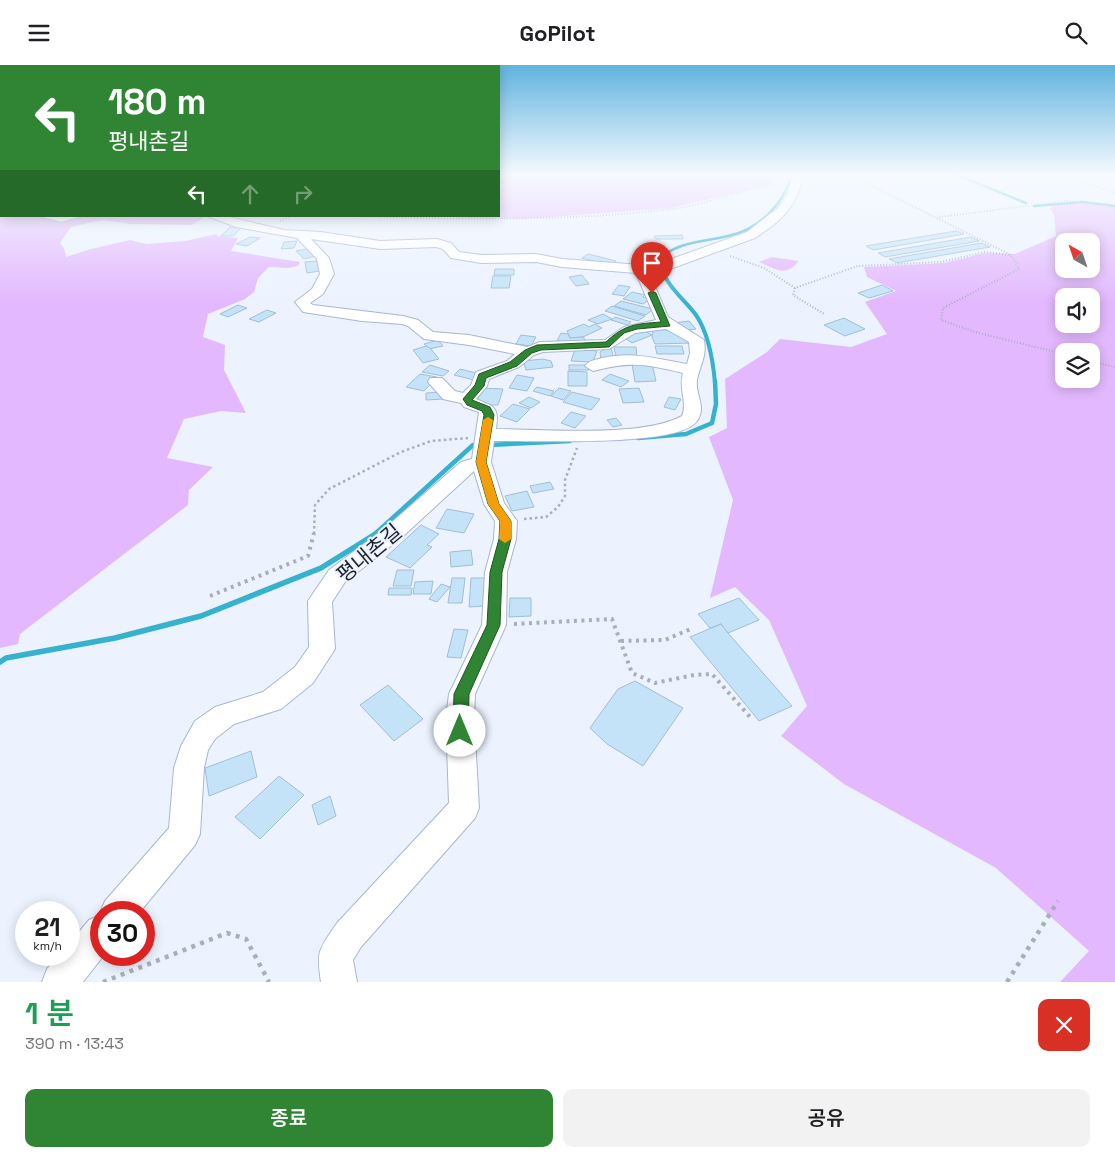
<!DOCTYPE html>
<html lang="ko">
<meta charset="utf-8">
<style>
body{margin:0;font-family:"Space Grotesk","Noto Sans KR",sans-serif;background:#f2f2f2;color:#202124;height:100vh;display:flex;flex-direction:column;font-size:19px;white-space:nowrap}
*{box-sizing:border-box;margin:0}
p{font-size:16px;color:#757577}
.icon{flex:none;width:28px;height:28px;fill:none;stroke:currentColor;stroke-width:2;stroke-linecap:round;stroke-linejoin:round}
.map{position:relative;height:917px;overflow:hidden}
.drawer{display:flex;flex-direction:column;background:#fff;flex:1}
.drawer>*{flex:none}
.guide{position:absolute;left:0px;top:0px;width:500px;height:152px;box-shadow:0 2px 12px #0003;background:#2f8533;color:#fff;overflow:hidden}
.needle{width:32px;rotate:320deg}
.buttons{position:absolute;left:1055px;top:168px;display:grid;gap:10px}
.buttons a{display:grid;place-items:center;width:45px;height:45px;border-radius:10px;background:#fff;box-shadow:0 2px 12px #0003;font-size:25px}
.speed{position:absolute;left:15px;top:836px;display:flex;gap:10px;font-size:25px;font-weight:700;text-align:center}
.speed>*{display:grid;place-content:center;width:65px;height:65px;border-radius:50%;background:#fff;box-shadow:0 2px 12px #0003;line-height:1}
.speed small{font-size:12px;font-weight:400}
.speed .limit{border:8px solid #d22;background:#fff;color:#111}
.pin{position:absolute;display:grid;place-items:center;width:42px;height:42px;color:#fff;margin:-51px -21px;border-radius:50% 50% 50% 0;rotate:-45deg;box-shadow:0 0 5px #0007}
.pin .icon{rotate:45deg}
.me{position:absolute;width:55px;margin:-28px;rotate:0deg;stroke-linejoin:round;filter:drop-shadow(0 0 4px #0008)}
.turn{display:flex;align-items:center;gap:18px;height:105px;padding:0 25px;font-size:22px}
.turn .icon{width:65px;height:65px;stroke-width:2.5}
.turn b{display:block;font-size:35px;line-height:42px}
.lanes{display:flex;align-items:center;height:48px;padding:0 25px;background:#0003;justify-content:center;gap:25px;direction:ltr}
.lanes .off{opacity:.35}
.round{display:grid;place-items:center;flex:none;width:52px;height:52px;border-radius:10px;background:#f2f2f2}
.headline{display:flex;align-items:center;justify-content:space-between;height:85px;padding:0 25px}
h1{font-size:30px;font-weight:600;line-height:38px;color:#1e9e55}
.primary-button{display:flex;gap:10px;margin-top:auto;padding:10px 25px}
.primary-button a{flex:1;height:58px;border-radius:10px;background:#2f8533;color:#fff;font-size:20px;font-weight:600;line-height:58px;text-align:center}
.primary-button a+a{background:#f2f2f2;color:#202124}
header{display:flex;justify-content:space-between;align-items:center;height:65px;padding:0 25px;background:#fff;font-size:22px;font-weight:600}
.map>svg:first-child{display:block}
.green{fill:#e3b8fe;fill-rule:evenodd}
.lines{fill:none;stroke-linecap:round;stroke-linejoin:round}
.stream-far3{stroke:#36b2ce;stroke-width:2.5}
.stream-far2{stroke:#36b2ce;stroke-width:4}
.stream-far1{stroke:#36b2ce;stroke-width:4.5}
.stream{stroke:#36b2ce;stroke-width:5.5}
.building{fill:#c4e3f9;stroke:#a1bed3}
.minor-casing{stroke:#a7b6d2;stroke-width:2}
.path-far3{stroke:#a8afba;stroke-width:2;stroke-dasharray:1 2;stroke-linecap:butt}
.path-far2{stroke:#a8afba;stroke-width:2.5;stroke-dasharray:2.5 3;stroke-linecap:butt}
.path-far1{stroke:#a8afba;stroke-width:4;stroke-dasharray:3 4.5;stroke-linecap:butt}
.path{stroke:#a8afba;stroke-width:4.5;stroke-dasharray:4 5.5;stroke-linecap:butt}
.minor{fill:#fff;fill-rule:evenodd}
.route{fill:#2f8533;stroke:#1f5621}
.slow{fill:#f59e0b}
.labels{text-anchor:middle;dominant-baseline:central;stroke-width:4;stroke-linejoin:round;paint-order:stroke}
.near-street-label{font-size:21px;fill:#1c222d;stroke:#ecf3ff}
</style>
<header><svg class="icon" aria-label="menu" viewBox="0 0 24 24"><path d="M4 6h16M4 12h16M4 18h16"/></svg>GoPilot<svg class="icon" aria-label="search" viewBox="0 0 24 24"><circle cx="10" cy="10" r="6"/><path d="M15 15l6 6"/></svg></header>
<div class="map">
<svg width="1115" height="917" viewBox="0 0 1115 917">
<rect width="100%" height="100%" fill="#ecf3ff"/>
<!-- green -->
<g class="green">
<path d="M0,109l1,42h205l-14,9 -61,-1 -29,-4 -31,7 -11,16 4,5 2,9 25,-8 39,-9 16,4 39,-3 32,-7v2l21,2 -7,13 69,11 -2,4 -10,2 -19,-1 -11,11 -4,14 -9,7 -37,15 -5,23 22,8 -1,25 22,43 -25,-2 -37,8 -17,39 46,9 -24,23 -1,15 -168,129 -2,10 -18,4z"/>
<path d="M499,109l264,1 17,-1 -8,10 -101,24 -147,11 -77,-1 52,-2z"/>
<path d="M1085,138l30,3v776h-55l29,-31 -93,-83 -152,-84 -63,-48 26,-30 -38,-86 -34,-33 -25,11 23,-98 -24,-63 18,-9 -2,-49 42,-27 13,-13 71,8 36,-13 -22,-32 31,-11 -29,-14 -3,-10 80,-4 41,-10 30,1 41,-18 -2,-21 -4,-7 6,-4zM1091,176v28h-27v-28zM1091,231v28h-27v-28zM1091,286v28h-27v-28z"/>
<path d="M772,192l27,4c-15,17 -22,8 -40,1z"/>
</g>
<g class="lines">
<!-- stream-far3 -->
<g class="stream-far3">
<path d="M955,109l71,29"/>
<path d="M1034,141l49,-4 32,4"/>
<path d="M661,200l-2,-6c20,-18 44,-17 69,-23 31,-6 56,-32 64,-62"/>
</g>
<!-- stream-far2 -->
<path class="stream-far2" d="M660,199c6,22 23,34 36,51 13,19 17,45 19,68"/>
<!-- stream-far1 -->
<g class="stream-far1">
<path d="M638,373l48,-4 26,-11 4,-19 -1,-23"/>
<path d="M489,380l81,-4"/>
<path d="M375,469l98,-89h7"/>
</g>
<!-- stream -->
<path class="stream" d="M0,597l6,-4 109,-20 86,-22 120,-48 56,-35"/>
</g>
<!-- building -->
<g class="building">
<path d="M230,162h12l-9,9h-12z"/>
<path d="M956,166l8,3 -91,16 -7,-4z"/>
<path d="M682,170l1,4h-27l-2,-3z"/>
<path d="M250,172l10,1 -13,8 -11,-2z"/>
<path d="M971,172l8,4 -94,16 -7,-4z"/>
<path d="M297,176l-3,7 -13,1 3,-7z"/>
<path d="M981,178l9,4 -93,16 -8,-4z"/>
<path d="M307,184l9,7 -12,3 -8,-8z"/>
<path d="M588,189l28,7 -6,4 -28,-7z"/>
<path d="M317,196l3,10 -13,2 -2,-11z"/>
<path d="M495,204h19v6h-20z"/>
<path d="M582,210l7,9 -13,2 -7,-9z"/>
<path d="M493,211h18l-2,12h-18z"/>
<path d="M619,220l11,2 -6,9 -12,-2z"/>
<path d="M882,220l11,6 -24,7 -11,-5z"/>
<path d="M632,227l13,3 -2,2 7,2 -7,5 -20,-5z"/>
<path d="M621,236l32,8 -7,6 -32,-9z"/>
<path d="M238,240l9,3 -19,9 -8,-3z"/>
<path d="M612,241l33,10 -7,5 -33,-10z"/>
<path d="M267,245l9,3 -17,9 -10,-3z"/>
<path d="M603,249l9,5 -14,5 -10,-4z"/>
<path d="M615,252l16,5 -4,3 -16,-5z"/>
<path d="M844,253l21,11 -20,7 -21,-11z"/>
<path d="M689,256l7,8 -15,2 -7,-8z"/>
<path d="M584,259l5,3 6,-3 7,4 -19,9 -13,1 -3,-7z"/>
<path d="M653,264l17,1 22,13 -37,1 -3,-7z"/>
<path d="M643,265l9,5 -20,8 -9,-6z"/>
<path d="M561,268l7,1 2,4 13,-1 4,5 -12,1 -18,-2z"/>
<path d="M521,270l15,2 -5,9 -15,-2z"/>
<path d="M438,275l5,6 -14,3 -5,-5z"/>
<path d="M426,281l5,3 8,10 -16,4 -10,-13z"/>
<path d="M655,281h27l2,8h-27z"/>
<path d="M608,282h3l3,13h-13l-1,-8z"/>
<path d="M614,282h22l1,11h-21z"/>
<path d="M575,284l22,2 -4,11 -22,-1z"/>
<path d="M543,294l8,2 2,6 -27,3 -3,-9z"/>
<path d="M632,299h20l4,17 -21,1z"/>
<path d="M430,300l19,6 -6,5 -21,-4z"/>
<rect x="569" y="300" width="20" height="5"/>
<path d="M460,304l20,5 -6,6 -20,-5z"/>
<path d="M568,306l19,1v14h-19z"/>
<path d="M420,309l17,3 -13,14 -18,-4z"/>
<path d="M610,309l19,7 -8,6 -19,-7z"/>
<path d="M517,310l17,3 -7,13 -18,-3z"/>
<path d="M537,322l17,4 -4,5 -17,-5z"/>
<path d="M481,323l22,1 -5,16h-16l-5,-3z"/>
<path d="M559,323l12,3 -8,9 -12,-4z"/>
<path d="M639,323l5,14 -21,1 -4,-14z"/>
<path d="M444,327v7l-18,1v-7z"/>
<path d="M572,327l28,7 -9,11 -28,-8z"/>
<path d="M529,332l11,5 -9,6 -12,-5z"/>
<path d="M669,332l12,2 -6,11 -11,-3z"/>
<path d="M513,339l17,5 -13,13 -17,-6z"/>
<path d="M571,347l15,4 -11,12 -14,-5z"/>
<path d="M616,353l6,7 -9,2 -6,-7z"/>
<path d="M550,417l4,7 -21,4 -3,-7z"/>
<path d="M527,426l7,16 -22,4 -7,-15z"/>
<path d="M447,444l27,5 -10,19 -28,-5z"/>
<path d="M421,460l18,9 -12,11 5,2 -22,21 -24,-11z"/>
<path d="M471,485l2,15 -22,2 -1,-15z"/>
<path d="M397,505h17l-3,16h-18z"/>
<path d="M452,513h13l-3,25h-14z"/>
<path d="M471,513h15l-1,28 -16,1z"/>
<path d="M433,516l-2,13h-18l2,-12z"/>
<path d="M441,519l9,3 -13,15 -8,-3z"/>
<path d="M389,523h23l-1,7h-23z"/>
<path d="M510,533h21v18l-22,1z"/>
<path d="M739,533l20,22 -31,13 -7,-9 -11,4 -12,-14z"/>
<path d="M721,559l7,9 64,73 -33,15 -69,-84z"/>
<path d="M454,564l14,1 -7,28 -14,-1z"/>
<path d="M635,616l48,27 -40,58 -36,-22 -17,-16 28,-39z"/>
<path d="M388,620l35,34 -29,22 -34,-36z"/>
<path d="M251,686l6,26 -48,19 -4,-28z"/>
<path d="M279,711l25,19 -44,44 -25,-22z"/>
<path d="M330,731l6,20 -18,9 -6,-20z"/>
</g>
<g class="lines">
<!-- minor casing -->
<g class="minor-casing">
<g id="minor">
<path d="M793,109h12c-5,6 -5,15 -8,22 -9,19 -25,31 -42,42l-85,31 -21,3 19,45 36,23c3,17 -4,25 -7,40 -2,15 10,27 0,41 -18,27 -168,19 -203,20l-3,21 13,41 13,18 -1,18 -9,33 -1,53 -31,69 -1,24 5,90 -4,10 -114,129 -8,13 4,22h-36c-5,-32 -2,-32 16,-59l112,-120 -3,-85 3,-24 33,-69 3,-53 9,-33 1,-18 -11,-17 -10,-33 -74,68 -55,43 -13,20 3,47 -22,34 -32,26 -47,15 -19,15 -7,11 -4,18 -4,66 -5,11 -56,68h-38v42h3l-21,27h-41l5,-13 12,-14h10v-11l20,-24 12,-5 -1,-2 5,-12 64,-73 5,-60 7,-22 14,-25 20,-14 48,-15 32,-25 14,-20 -1,-46 21,-31 55,-41 77,-67 11,-3 7,-47 -15,-5 -3,-4 -18,-4 -15,-17 2,-4h12l13,13 8,2 8,-8 5,-13 31,-11 8,-7 -46,-9 -45,-6 -16,-13 -6,-2 -40,-3 -59,-9 -8,-10 17,-13 8,-15 -3,-15 -20,-21 -61,-11 -29,-11h18l59,14 37,2 59,9 57,-2 14,4 8,9 22,3 55,-1 26,5 79,6 22,-3 84,-30 31,-24 9,-13zM311,174l69,10 56,-2 7,2 8,9 30,5 55,-1 26,5 74,6 20,47 -32,7 -19,13 -65,2 -13,5 -58,-12 -36,-3 -15,-12 -15,-4 -90,-11 -3,-2 13,-9 11,-20 -5,-16zM666,264l23,13 1,11 -3,11c-30,-5 -54,-13 -85,-6 -6,2 -13,2 -17,8l8,5c39,-10 52,-7 90,2 -5,15 5,29 -1,43 -40,22 -138,13 -186,13 3,-21 0,-22 -20,-30l11,-13 2,-7 30,-12 15,-12 9,-3 66,-3 26,-16z"/>
<path d="M39,151h44l-22,6z"/>
</g>
</g>
<!-- path-far3 -->
<g class="path-far3">
<path d="M848,109l163,81 8,14 -76,39 -2,12 34,12 89,22"/>
<path d="M1064,109l51,19"/>
<path d="M1105,139l3,4 7,2"/>
<path d="M351,151c107,3 213,6 320,-7 37,-4 73,-22 111,-24"/>
<path d="M939,152l127,-16 49,4"/>
<path d="M280,156l11,-5"/>
<path d="M730,191l34,12 31,20 63,-22 83,-4 44,-10 25,3"/>
<path d="M795,223l-2,7 31,19"/>
<path d="M1091,296l24,6"/>
</g>
<!-- path-far2 -->
<g class="path-far2">
<path d="M524,454l22,-2 12,-10 7,-11v-16l12,-32"/>
<path d="M314,469l1,-29 14,-16 72,-37 30,-11 37,-3"/>
</g>
<!-- path-far1 -->
<g class="path-far1">
<path d="M210,531l98,-40 6,-23"/>
<path d="M514,559l98,-5 20,54 23,10 39,-8 18,-1 39,44"/>
<path d="M621,576l44,-1 28,-12"/>
</g>
<!-- path -->
<g class="path">
<path d="M103,917l124,-49 19,6 23,43"/>
<path d="M1007,917l51,-81"/>
</g>
<!-- minor -->
<use href="#minor" class="minor"/>
</g>
<!-- sky -->
<linearGradient id="sky" x2="0" y2="1"><stop stop-color="#61b3de"/><stop offset="0.46" stop-color="#f6faff"/><stop offset="1" stop-color="#f6faff" stop-opacity="0"/></linearGradient>
<rect width="1115" height="238" fill="url(#sky)"/>
<!-- route -->
<path class="route" d="M652,226l4,2 14,33 -33,3 -13,4 -15,14 -68,3 -9,3 -15,13 -31,12 -2,8 -12,14 18,7 4,8 -8,47 13,42 12,17v18l-9,33 -2,53 -31,69 -1,37 -2,5 -6,2 -5,-2 -2,-5 1,-37 33,-69 3,-53 9,-33 1,-18 -12,-17 -12,-42 8,-47 -2,-4 -15,-6 -4,-6 12,-14 4,-11 31,-12 15,-12 12,-5 69,-3c19,-18 30,-18 55,-20l-13,-29z"/>
<!-- slow -->
<path class="slow" d="M488,352l5,3 -7,42 13,42 12,17v18l-6,4 -6,-4 1,-18 -12,-17 -12,-42 7,-42z"/>
<g class="labels">
<!-- near-street labels -->
<g class="near-street-label">
<text transform="translate(369 488) rotate(-40)">평내촌길</text>
</g>
</g>
</svg>
<div class="buttons">
<a><svg class="needle" viewBox="-14 -14 28 28"><path d="M0-13l5 13h-10z" fill="#e53935"/><path d="M0 13l5-13h-10z" fill="#757577"/></svg></a>
<a><svg class="icon" aria-label="sound" viewBox="0 0 24 24"><path d="M4 9h4l5-4v14l-5-4H4zM17 9q2 3 0 6"/></svg></a>
<a><svg class="icon" aria-label="layers" viewBox="0 0 24 24"><path d="M12 4l9 5-9 5-9-5zM3 14l9 5 9-5"/></svg></a>
</div>
<div class="speed"><div>21<small>km/h</small></div><div class="limit">30</div></div>
<div class="pin" style="left:652px;top:228px;background:#d93025"><svg class="icon" aria-label="arrive" viewBox="0 0 24 24"><path d="M6 21V4h12l-3 4 3 4H6"/></svg></div>
<svg class="me" style="left:460px;top:666px" viewBox="-20 -20 40 40"><circle r="19" fill="#fff"/><path d="M0-13L10 11 0 6-10 11z" fill="#2f8533"/></svg>
<div class="guide">
<div class="turn"><svg class="icon" aria-label="left" viewBox="0 0 24 24"><path d="M17 20v-9H6M10 6l-5 5 5 5"/></svg><div><b>180 m</b>평내촌길</div></div>
<div class="lanes"><svg class="icon" aria-label="left" viewBox="0 0 24 24"><path d="M17 20v-9H6M10 6l-5 5 5 5"/></svg><svg class="icon off" aria-label="ahead" viewBox="0 0 24 24"><path d="M12 20V5M6 11l6-6 6 6"/></svg><svg class="icon off" aria-label="right" viewBox="0 0 24 24"><path d="M7 20v-9h11M14 6l5 5-5 5"/></svg></div>
</div>
</div>
<section class="drawer">
<div class="headline"><div><h1>1 분</h1><p>390 m · 13:43</p></div><a class="round" style="background:#d93025;color:#fff"><svg class="icon" aria-label="close" viewBox="0 0 24 24"><path d="M6 6l12 12M18 6L6 18"/></svg></a></div>
<div class="primary-button"><a>종료</a><a>공유</a></div>
</section>
